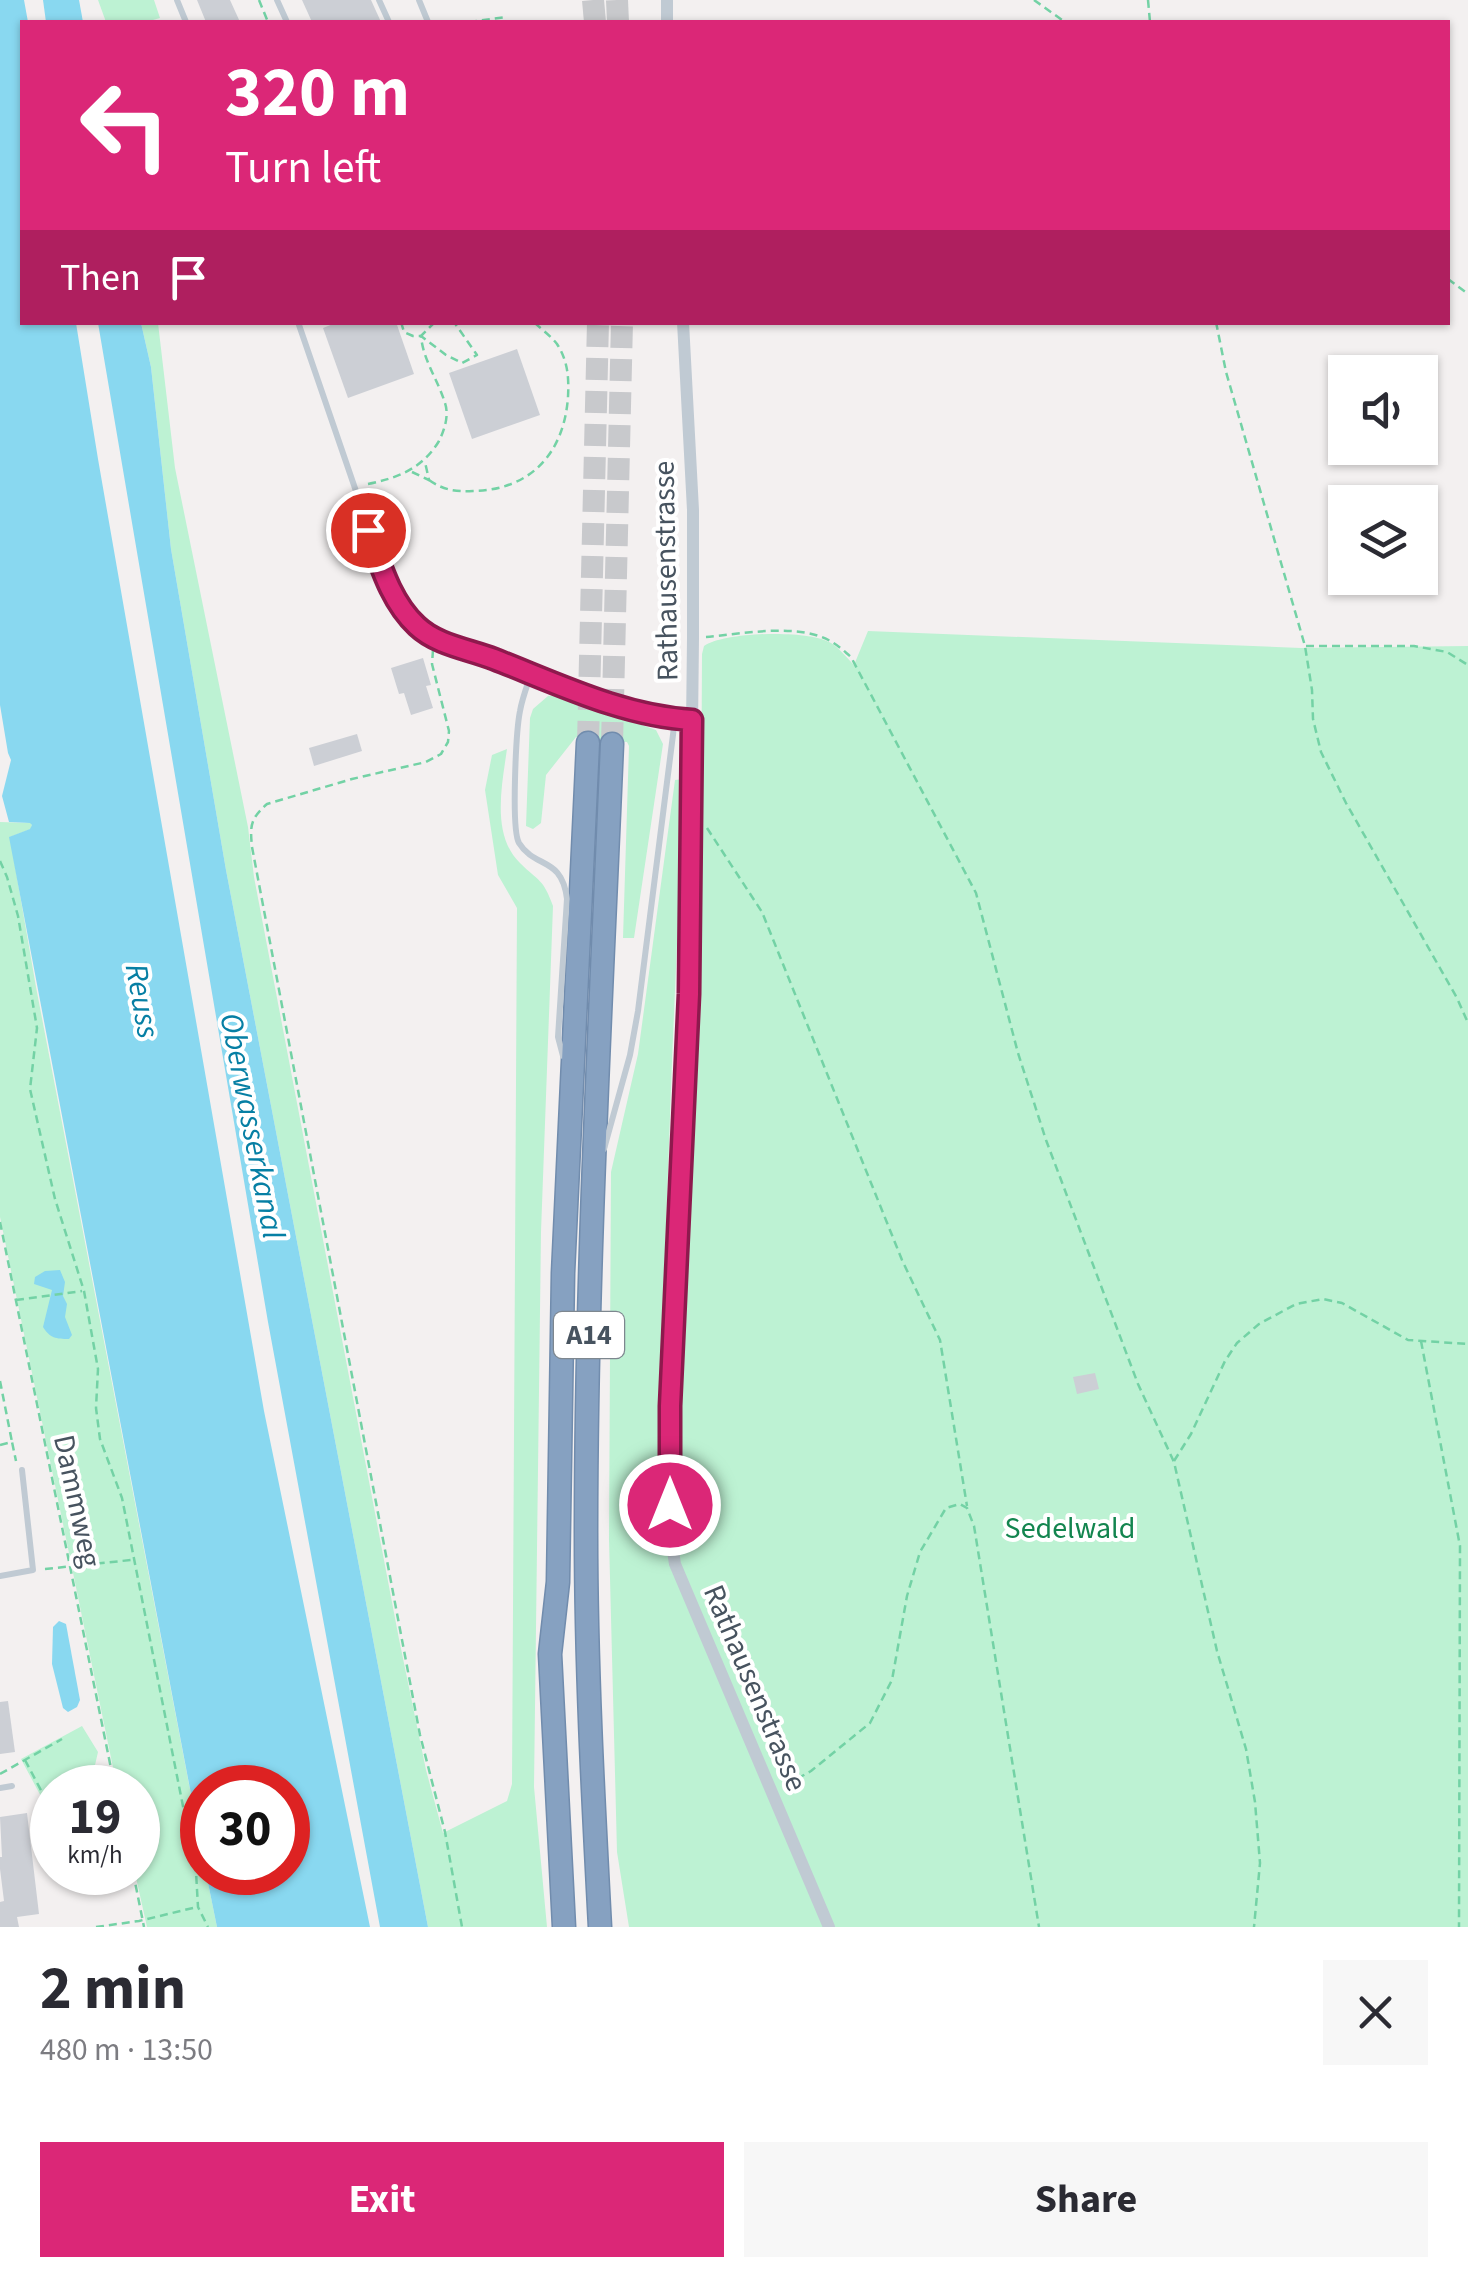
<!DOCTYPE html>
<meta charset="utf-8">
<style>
body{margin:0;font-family:"Source Sans 3",sans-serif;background:#f7f7f7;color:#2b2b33;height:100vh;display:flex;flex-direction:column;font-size:38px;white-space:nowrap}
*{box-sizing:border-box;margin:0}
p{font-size:32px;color:#7c7c81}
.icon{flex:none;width:55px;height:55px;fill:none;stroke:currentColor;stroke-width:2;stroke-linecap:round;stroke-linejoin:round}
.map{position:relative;height:1927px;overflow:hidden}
.details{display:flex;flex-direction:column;background:#fff;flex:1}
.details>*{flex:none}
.guide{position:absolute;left:20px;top:20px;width:1430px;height:305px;border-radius:0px;box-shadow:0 2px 8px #0004;background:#db2777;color:#fff;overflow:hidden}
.controls{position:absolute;left:1328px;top:355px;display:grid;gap:20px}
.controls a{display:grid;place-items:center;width:110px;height:110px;border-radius:0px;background:#fff;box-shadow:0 2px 8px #0004;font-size:50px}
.speed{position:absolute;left:30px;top:1765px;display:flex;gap:20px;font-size:50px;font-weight:700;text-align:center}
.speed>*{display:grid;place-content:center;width:130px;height:130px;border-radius:50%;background:#fff;box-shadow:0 2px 8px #0004;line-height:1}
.speed small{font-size:25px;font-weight:400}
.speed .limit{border:15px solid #d22;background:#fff;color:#111}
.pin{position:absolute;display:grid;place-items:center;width:85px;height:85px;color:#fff;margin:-42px;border:5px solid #fff;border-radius:50%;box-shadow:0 2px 10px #0007}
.me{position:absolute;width:110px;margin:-55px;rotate:0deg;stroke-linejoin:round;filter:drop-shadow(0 0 8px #0008)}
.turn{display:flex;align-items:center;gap:35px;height:210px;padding:0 40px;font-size:45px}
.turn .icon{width:130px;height:130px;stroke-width:2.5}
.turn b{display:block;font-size:70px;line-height:85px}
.then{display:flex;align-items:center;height:95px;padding:0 40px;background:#0003;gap:20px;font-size:38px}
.round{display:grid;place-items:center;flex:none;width:105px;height:105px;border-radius:0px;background:#f7f7f7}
.summary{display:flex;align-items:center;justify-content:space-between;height:170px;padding:0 40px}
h1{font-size:60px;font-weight:700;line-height:75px}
.cta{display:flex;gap:20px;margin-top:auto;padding:20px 40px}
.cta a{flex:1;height:115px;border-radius:0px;background:#db2777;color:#fff;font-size:40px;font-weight:700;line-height:115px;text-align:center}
.cta a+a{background:#f7f7f7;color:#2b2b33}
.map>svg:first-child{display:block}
.green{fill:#bdf2d3}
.water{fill:#89d8f0}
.building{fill:#cccfd5}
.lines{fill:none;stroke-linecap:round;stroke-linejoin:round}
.motorway-tunnel{stroke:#c8c9cc;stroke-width:22;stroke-dasharray:22 11;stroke-linecap:butt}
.motorway-casing{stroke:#718cad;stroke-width:25}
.path{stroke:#73d2a5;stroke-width:2.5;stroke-dasharray:8 5;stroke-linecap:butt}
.service{stroke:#c0cad3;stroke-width:6}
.minor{stroke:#c0cad3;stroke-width:12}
.motorway{stroke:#86a1c1;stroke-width:22}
.route-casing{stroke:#8e194d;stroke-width:25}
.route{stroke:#db2777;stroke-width:18}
.labels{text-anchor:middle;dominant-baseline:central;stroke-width:8;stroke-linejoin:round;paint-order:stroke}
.shield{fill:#fff;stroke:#7e878f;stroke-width:2.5}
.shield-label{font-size:28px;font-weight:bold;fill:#47535f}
.street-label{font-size:30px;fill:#47535f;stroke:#fff}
.park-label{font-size:30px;fill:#13854f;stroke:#fff}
.water-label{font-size:32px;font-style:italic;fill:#067fa4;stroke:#fff}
</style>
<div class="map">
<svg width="1468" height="1927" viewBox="0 0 1468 1927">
<rect width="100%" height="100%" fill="#f3f0f0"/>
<!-- green -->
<g class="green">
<path d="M98,0h56l6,18 -14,4h-40z"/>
<path d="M141,323h17l17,145 73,359 6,50 145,762 27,131 17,63 64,-32 5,-17 5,-876 -19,-33 -13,-85 7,-35 15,-6c-5,36 -16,86 13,114 19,19 23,15 33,43l-12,326 -7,555 13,140h-119l-202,-1057 -55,-321 -20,-182z"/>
<path d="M868,631l433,17 167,-2v1281h-839l-12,-75 -8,-313 2,-367 27,-118 37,-274 9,-1 -12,282 -14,385 21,1 22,-597 1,-196 2,-8c20,-14 105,-17 127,-3 8,5 16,15 23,22z"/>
<path d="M557,695l99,35 7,14 -29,194h-11l6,-192 -2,-4 -51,-5 -30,38 -5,48 -8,6 -7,-3 4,-108 3,-9 15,-13z"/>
<path d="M0,822l31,1 1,2 -1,4 -21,8 26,150 166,865v20l4,1 11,54h-70l-12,-54 3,-1v-84l-21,-1 -117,-570z"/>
<path d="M82,1726l16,26 -8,35 -38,1v29l-31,-58z"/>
</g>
<!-- water -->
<g class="water">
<path d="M0,0h24l4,22h-6v300l54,1 22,136 166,952 106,516h-153l-11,-54 82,-1v-84h-86v64l-193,-1015 21,-8 2,-4 -2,-2 -21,-1 -7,-26 9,-36 -3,-7 -8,-48z"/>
<path d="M43,0h36l4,22h-37z"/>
<path d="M98,323h43l10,44 20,182 55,321 202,1057h-48l-112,-605z"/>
<path d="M60,1270l5,12 -2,14 4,8 -2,13 7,18 -3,4c-13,0 -19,-1 -26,-12l9,-37 -18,-6 1,-7 10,-6z"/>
<path d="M59,1621l7,3 14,76 -3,7 -9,5 -5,-4 -11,-44 1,-37z"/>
</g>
<!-- building -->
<g class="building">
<path d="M197,0h33l10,22h-34z"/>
<path d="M302,0h69l10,22h-69z"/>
<path d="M338,322h58l18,52 -66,24 -25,-70z"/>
<path d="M517,349l23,66 -68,24 -23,-66z"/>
<path d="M423,658l8,27 -5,1 7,22 -22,7 -7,-22 -5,1 -8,-26z"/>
<path d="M357,734l5,17 -48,15 -5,-18z"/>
<path d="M1095,1373l4,16 -22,5 -4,-17z"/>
<path d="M8,1701l7,51 -15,2v-52z"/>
<path d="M27,1813l12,101 -22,3 2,10h-19v-25l4,-1 -4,-32v-12h2l-2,-40z"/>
</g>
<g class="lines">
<!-- motorway-tunnel -->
<g class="motorway-tunnel">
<path d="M593,0l2,22"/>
<path d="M617,0l1,22"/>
<path d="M588,743l10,-421"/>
<path d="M612,744l10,-422"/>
</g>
<!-- motorway casing -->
<g class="motorway-casing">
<g id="motorway">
<path d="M564,1927l-14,-273 8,-72 5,-309 25,-530"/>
<path d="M600,1927c-7,-131 -14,-263 -14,-394 0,-263 15,-527 26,-789"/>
</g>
</g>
<!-- path -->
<g class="path">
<path d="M259,0l9,22"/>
<path d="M1034,0l31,22"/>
<path d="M1148,0l2,22"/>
<path d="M469,22l38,-5"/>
<path d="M1448,279l20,15"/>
<path d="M401,322l3,10 9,4h8l25,19 16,8 15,-8 -23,-33"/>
<path d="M1216,322l10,50 79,274 7,44 1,29 8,33 25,51 111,195 11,25"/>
<path d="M412,472l17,8 -4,-18"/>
<path d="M429,480c14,10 27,12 44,11 58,-1 91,-38 95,-94 1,-19 0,-36 -11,-53 -6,-8 -16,-15 -23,-22"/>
<path d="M368,484c30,-6 55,-16 71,-43 6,-12 10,-26 6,-38 -7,-23 -22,-43 -24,-67l14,-14"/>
<path d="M706,637c37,-3 93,-15 126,5 7,4 13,10 19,15l125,236 42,160 28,87 92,244 36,78 43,189 29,98 9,53 5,61 -6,64"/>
<path d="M1306,646h108l33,6 21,13"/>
<path d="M433,650l-1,14 17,67 -1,11 -7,12 -15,8 -74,17 -85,25c-17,15 -17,22 -15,43l168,888 25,97 17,95"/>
<path d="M707,828l55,84 140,348 38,80 27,166"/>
<path d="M0,861l7,16 11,39 19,112 -7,61 25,110 29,92 14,78 -2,39 4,31 22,59 74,374 2,35 10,20"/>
<path d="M0,1222l115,566"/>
<path d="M16,1300l66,-9"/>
<path d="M1421,1341l39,205 -1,381"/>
<path d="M0,1381l12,61"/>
<path d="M0,1445l12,-3 4,19"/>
<path d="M1174,1461l17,-27 34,-73 12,-18 22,-19 37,-20 27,-5 19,4 66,37 60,4"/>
<path d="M45,1569l86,-9"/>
<path d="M25,1760l27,51"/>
<path d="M0,1774l62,-35"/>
<path d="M786,1785l25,-14 59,-48 22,-43 15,-84 13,-44 26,-44 14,-4 7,4 7,18 65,401"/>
<path d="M133,1872l11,55"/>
<path d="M96,1927l43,-6 58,-14"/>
</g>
<!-- service -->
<g class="service">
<path d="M177,0l9,22"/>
<path d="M277,0l10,22"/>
<path d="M379,0l10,22"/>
<path d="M419,0l9,22"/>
<path d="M298,322l84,245c13,29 26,58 55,73l208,75 45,5"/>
<path d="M531,674c-4,12 -9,25 -11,37 -4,20 -9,118 -1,132 16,26 43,13 48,56l-9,138 5,19"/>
<path d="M604,1149l26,-94 8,-44 37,-292"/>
<path d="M0,1576l33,-6 -11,-100"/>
<path d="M0,1788l12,-2"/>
</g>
<!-- minor -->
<g class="minor">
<path d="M667,0v22"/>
<path d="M683,322l10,188v128l-4,356 -19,412 1,132 4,26 154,363"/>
</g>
<!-- motorway -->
<use href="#motorway" class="motorway"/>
</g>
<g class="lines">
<!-- route casing -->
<g class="route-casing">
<path id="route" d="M368,530c12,33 22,71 49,96 20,19 51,23 77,33 64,25 129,57 198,61l-3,274 -19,412v99"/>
</g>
<!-- route -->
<use href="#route" class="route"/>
</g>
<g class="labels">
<!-- shield labels -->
<rect class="shield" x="554" y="1312" width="70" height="46" rx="8"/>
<g class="shield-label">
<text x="589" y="1335">A14</text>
</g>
<!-- street labels -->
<g class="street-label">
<text transform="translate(666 571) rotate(-91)">Rathausenstrasse</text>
<text transform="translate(77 1501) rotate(78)">Dammweg</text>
<text transform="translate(755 1688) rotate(67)">Rathausenstrasse</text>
</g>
<!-- park labels -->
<g class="park-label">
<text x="1070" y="1528">Sedelwald</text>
</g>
<!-- water labels -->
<g class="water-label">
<text transform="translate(142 1001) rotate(80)">Reuss</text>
<text transform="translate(252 1126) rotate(79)">Oberwasserkanal</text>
</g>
</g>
</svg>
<div class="controls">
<a><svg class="icon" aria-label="sound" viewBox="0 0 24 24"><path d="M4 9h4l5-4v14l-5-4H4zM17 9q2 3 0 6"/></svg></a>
<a><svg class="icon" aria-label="layers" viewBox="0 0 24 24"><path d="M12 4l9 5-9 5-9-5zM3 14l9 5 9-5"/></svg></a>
</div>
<div class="speed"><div>19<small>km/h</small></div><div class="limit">30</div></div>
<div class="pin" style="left:368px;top:530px;background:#d93025"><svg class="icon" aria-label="arrive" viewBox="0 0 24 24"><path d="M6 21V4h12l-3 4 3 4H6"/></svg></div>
<svg class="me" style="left:670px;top:1505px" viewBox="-20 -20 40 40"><circle r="17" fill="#db2777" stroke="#fff" stroke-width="3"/><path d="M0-11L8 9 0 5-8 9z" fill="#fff"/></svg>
<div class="guide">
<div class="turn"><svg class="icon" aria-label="left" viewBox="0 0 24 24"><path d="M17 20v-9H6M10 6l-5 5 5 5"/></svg><div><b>320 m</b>Turn left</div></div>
<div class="then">Then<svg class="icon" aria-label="arrive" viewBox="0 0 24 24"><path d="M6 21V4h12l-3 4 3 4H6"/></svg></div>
</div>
</div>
<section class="details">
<div class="summary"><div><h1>2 min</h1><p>480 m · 13:50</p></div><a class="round"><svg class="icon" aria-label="close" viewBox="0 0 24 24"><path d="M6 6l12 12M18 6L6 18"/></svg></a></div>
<div class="cta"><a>Exit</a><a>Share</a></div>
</section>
